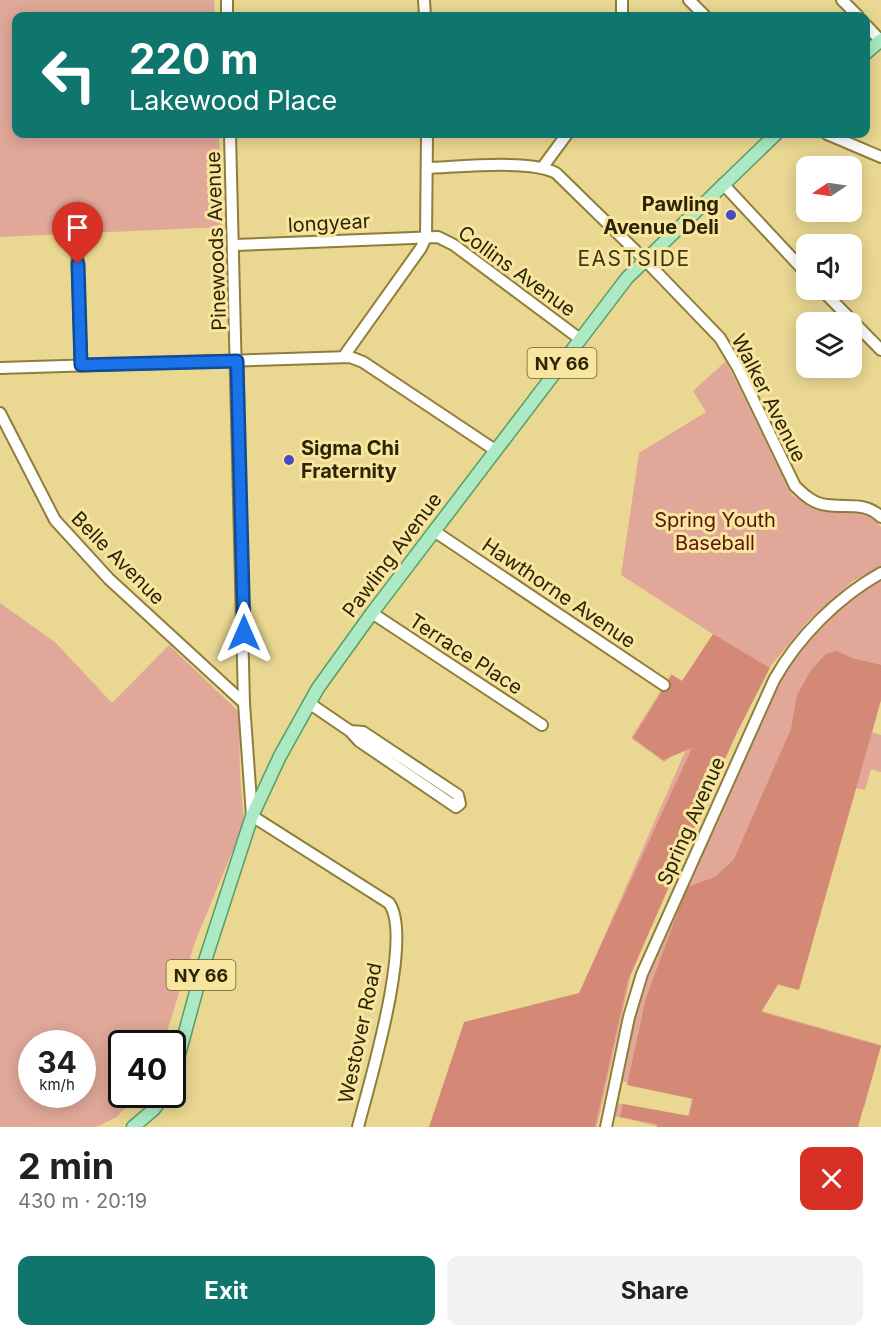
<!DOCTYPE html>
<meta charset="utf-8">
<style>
body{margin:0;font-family:Inter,sans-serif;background:#f2f2f2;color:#202124;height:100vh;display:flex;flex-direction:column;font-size:22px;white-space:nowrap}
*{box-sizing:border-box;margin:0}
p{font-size:20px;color:#757577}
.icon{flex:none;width:33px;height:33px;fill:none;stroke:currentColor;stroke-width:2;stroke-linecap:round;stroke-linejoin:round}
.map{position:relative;height:1127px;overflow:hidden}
.details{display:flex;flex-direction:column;background:#fff;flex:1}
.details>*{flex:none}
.guide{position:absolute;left:12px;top:12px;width:858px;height:126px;border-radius:12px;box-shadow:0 3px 15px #0003;background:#0f766e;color:#fff;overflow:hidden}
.needle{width:39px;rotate:257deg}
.controls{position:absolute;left:796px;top:156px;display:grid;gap:12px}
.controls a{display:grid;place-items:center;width:66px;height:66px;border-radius:12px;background:#fff;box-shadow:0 3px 15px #0003;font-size:30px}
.speed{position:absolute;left:18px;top:1030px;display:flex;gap:12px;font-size:30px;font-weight:700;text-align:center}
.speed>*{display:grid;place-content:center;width:78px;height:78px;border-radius:50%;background:#fff;box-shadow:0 3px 15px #0003;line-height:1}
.speed small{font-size:15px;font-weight:400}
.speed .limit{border:3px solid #111;border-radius:9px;background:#fff;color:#111}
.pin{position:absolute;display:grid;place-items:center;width:51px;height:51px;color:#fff;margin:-62px -26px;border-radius:50% 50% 50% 0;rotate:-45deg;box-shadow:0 0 6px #0007}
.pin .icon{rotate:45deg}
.me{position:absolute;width:66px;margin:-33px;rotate:0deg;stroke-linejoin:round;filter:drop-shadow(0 0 4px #0008)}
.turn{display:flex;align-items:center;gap:21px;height:126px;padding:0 18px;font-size:27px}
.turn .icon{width:78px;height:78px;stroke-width:2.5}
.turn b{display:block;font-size:42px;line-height:51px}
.round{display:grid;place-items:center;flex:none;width:63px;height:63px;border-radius:12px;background:#f2f2f2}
.summary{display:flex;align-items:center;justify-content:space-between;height:102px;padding:0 18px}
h1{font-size:36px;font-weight:700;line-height:45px}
.button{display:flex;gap:12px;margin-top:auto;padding:12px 18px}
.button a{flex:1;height:69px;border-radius:12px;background:#0f766e;color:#fff;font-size:24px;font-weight:700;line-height:69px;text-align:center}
.button a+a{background:#f2f2f2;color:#202124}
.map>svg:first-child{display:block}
.green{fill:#e1a899;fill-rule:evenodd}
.forest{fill:#d48976}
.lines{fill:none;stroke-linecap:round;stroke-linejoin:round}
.minor-casing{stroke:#8f7e39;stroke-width:14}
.major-casing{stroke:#5a9c68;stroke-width:15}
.minor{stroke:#fff;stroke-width:10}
.major{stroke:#abeac4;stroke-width:12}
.route-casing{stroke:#114b97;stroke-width:15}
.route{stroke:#1a73e8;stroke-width:10}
.poi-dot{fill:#454bc0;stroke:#f8e59f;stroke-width:2}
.labels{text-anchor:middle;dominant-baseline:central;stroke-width:6;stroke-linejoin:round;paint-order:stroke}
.shield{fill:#f8e59f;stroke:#685e34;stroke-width:1.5}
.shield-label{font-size:18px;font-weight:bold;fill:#2b2406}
.poi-label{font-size:20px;font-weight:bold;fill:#2b2406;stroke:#f8e59f;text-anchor:end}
.street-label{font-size:20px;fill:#2b2406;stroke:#f8e59f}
.park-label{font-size:20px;fill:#591605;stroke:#f8e59f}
.neighbourhood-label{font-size:21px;letter-spacing:1.5px;fill:#3f3611;stroke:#f8e59f}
</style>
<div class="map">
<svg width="881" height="1127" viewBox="0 0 881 1127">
<rect width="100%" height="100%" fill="#ead892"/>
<!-- green -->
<g class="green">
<path d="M0,0h214l1,16h-199v118h203l3,93 -222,10z"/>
<path d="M726,361l66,134c23,15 46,15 73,16l16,16v40l-28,14 -45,40 -39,47 -57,116 -81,191 -34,152h-54l36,-133 109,-249 -24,17 -33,-24 40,-64 11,7 32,-46 -93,-60 18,-122 67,-41 -13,-21z"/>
<path d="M881,580v120l-9,32 9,3v37l-10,-3 -6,21 -9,-2 -58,202 -20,-5 -16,26 119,34 -17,63 -125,-36 -16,55h-63l-45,-11 2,-13 71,13 4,-18 -72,-17 25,-103 139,-308c26,-34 58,-69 97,-90z"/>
<path d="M0,603l55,39 57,61 57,-58 70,67 1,61 4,50 -49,119 -32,102h-41v51h18l-25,23 -19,9h-96zM32,1044h50v51h-50z"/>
</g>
<!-- forest -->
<g class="forest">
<path d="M713,634l57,34 -33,64 -109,248 -33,147h-166l35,-105 115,-29 113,-245 -29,12 -30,-22 39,-63 10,6z"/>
<path d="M837,651l15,7 29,7v35l-82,290 -21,-6 -17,28 120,34 -23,81h-201v-3l-37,-7 3,-13 66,12 4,-17 -66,-14 19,-87 41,-111 28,-10 19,-18 57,-130 6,-34 14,-25 15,-16z"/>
</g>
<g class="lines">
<!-- minor casing -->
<g class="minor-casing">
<g id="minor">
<path d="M227,0v16"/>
<path d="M424,0l1,16"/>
<path d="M622,0v16"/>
<path d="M689,0l16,16"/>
<path d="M842,0l16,16"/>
<path d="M866,25l14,15"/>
<path d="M230,134l14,569 8,113 137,87c25,34 -20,181 -31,224"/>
<path d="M827,134l54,23"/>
<path d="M427,168c31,-1 104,-9 129,5l88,86 76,79 18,30 57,118c9,9 19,18 32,19 19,3 38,-4 54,12"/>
<path d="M542,168l25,-34"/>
<path d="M723,184l84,90"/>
<path d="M77,244l4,121"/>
<path d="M234,245l204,-8 16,8 126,94"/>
<path d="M822,290l59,60"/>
<path d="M344,356l77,-108 5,-11 1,-103"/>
<path d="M0,368l350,-11 13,5 132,88"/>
<path d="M0,413l55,107 54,59 135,124"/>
<path d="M434,531l230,154"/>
<path d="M372,613l170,112"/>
<path d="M309,703l41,28 9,10 97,66 4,-3 -2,-9 -95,-63 -13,-1"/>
<path d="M606,1127l23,-110 13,-43 132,-294c24,-43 64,-83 107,-107"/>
</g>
</g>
<!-- major casing -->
<g class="major-casing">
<g id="major">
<path d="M866,53l15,-13"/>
<path d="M172,1080l30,-110 50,-154 28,-60 38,-68 54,-75 255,-335 149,-144"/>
<path d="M133,1127l20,-17 12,-15"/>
</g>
</g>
<!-- minor -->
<use href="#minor" class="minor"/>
<!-- major -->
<use href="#major" class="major"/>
</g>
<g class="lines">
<!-- route casing -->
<g class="route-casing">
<path id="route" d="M78,264l3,101 156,-4 7,272"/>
</g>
<!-- route -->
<use href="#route" class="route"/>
</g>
<!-- markers -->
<g class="poi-dot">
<circle cx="731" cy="215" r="6"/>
<circle cx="289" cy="460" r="6"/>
</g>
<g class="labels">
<!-- shield labels -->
<g class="shield">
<rect x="527.5" y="348" width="69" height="30" rx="4.5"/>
<rect x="166.5" y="960" width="69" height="30" rx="4.5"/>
</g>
<g class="shield-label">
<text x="562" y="363">NY 66</text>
<text x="201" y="975">NY 66</text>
</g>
<!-- poi labels -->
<g class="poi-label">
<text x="719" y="204">Pawling<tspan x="719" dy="23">Avenue Deli</tspan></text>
<text x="301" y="448" text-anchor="start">Sigma Chi<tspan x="301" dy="23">Fraternity</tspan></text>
</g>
<!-- street labels -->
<g class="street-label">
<text transform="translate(329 223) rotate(-3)">longyear</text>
<text transform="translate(216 241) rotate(-92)">Pinewoods Avenue</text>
<text transform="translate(517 271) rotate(36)">Collins Avenue</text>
<text transform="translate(769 398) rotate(63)">Walker Avenue</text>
<text transform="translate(392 555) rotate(-53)">Pawling Avenue</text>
<text transform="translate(118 558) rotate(45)">Belle Avenue</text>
<text transform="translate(559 593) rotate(34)">Hawthorne Avenue</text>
<text transform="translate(466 654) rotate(33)">Terrace Place</text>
<text transform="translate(691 821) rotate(-66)">Spring Avenue</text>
<text transform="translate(360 1033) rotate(-78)">Westover Road</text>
</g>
<!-- park labels -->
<g class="park-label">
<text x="715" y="520">Spring Youth<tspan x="715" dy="23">Baseball</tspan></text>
</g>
<!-- neighbourhood labels -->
<g class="neighbourhood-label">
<text x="634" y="258">EASTSIDE</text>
</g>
</g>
</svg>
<div class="controls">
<a><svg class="needle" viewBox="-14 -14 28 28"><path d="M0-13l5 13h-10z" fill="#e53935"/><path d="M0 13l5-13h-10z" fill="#757577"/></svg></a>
<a><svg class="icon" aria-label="sound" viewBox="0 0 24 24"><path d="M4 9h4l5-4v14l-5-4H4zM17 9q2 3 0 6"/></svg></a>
<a><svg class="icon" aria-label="layers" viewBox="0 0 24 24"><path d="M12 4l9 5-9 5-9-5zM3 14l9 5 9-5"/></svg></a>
</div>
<div class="speed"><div>34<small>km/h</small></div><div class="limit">40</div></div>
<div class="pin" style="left:78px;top:264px;background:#d93025"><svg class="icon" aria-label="arrive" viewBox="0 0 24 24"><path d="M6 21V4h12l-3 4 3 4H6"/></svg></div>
<svg class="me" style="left:244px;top:633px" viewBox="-20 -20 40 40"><path d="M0-17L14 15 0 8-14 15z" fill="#1a73e8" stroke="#fff" stroke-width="4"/></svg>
<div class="guide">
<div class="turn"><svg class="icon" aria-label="left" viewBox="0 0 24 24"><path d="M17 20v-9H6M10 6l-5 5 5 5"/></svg><div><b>220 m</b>Lakewood Place</div></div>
</div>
</div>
<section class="details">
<div class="summary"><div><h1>2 min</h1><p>430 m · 20:19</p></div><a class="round" style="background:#d93025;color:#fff"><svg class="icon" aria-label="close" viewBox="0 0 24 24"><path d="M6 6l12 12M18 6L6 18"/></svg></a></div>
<div class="button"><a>Exit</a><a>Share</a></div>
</section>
